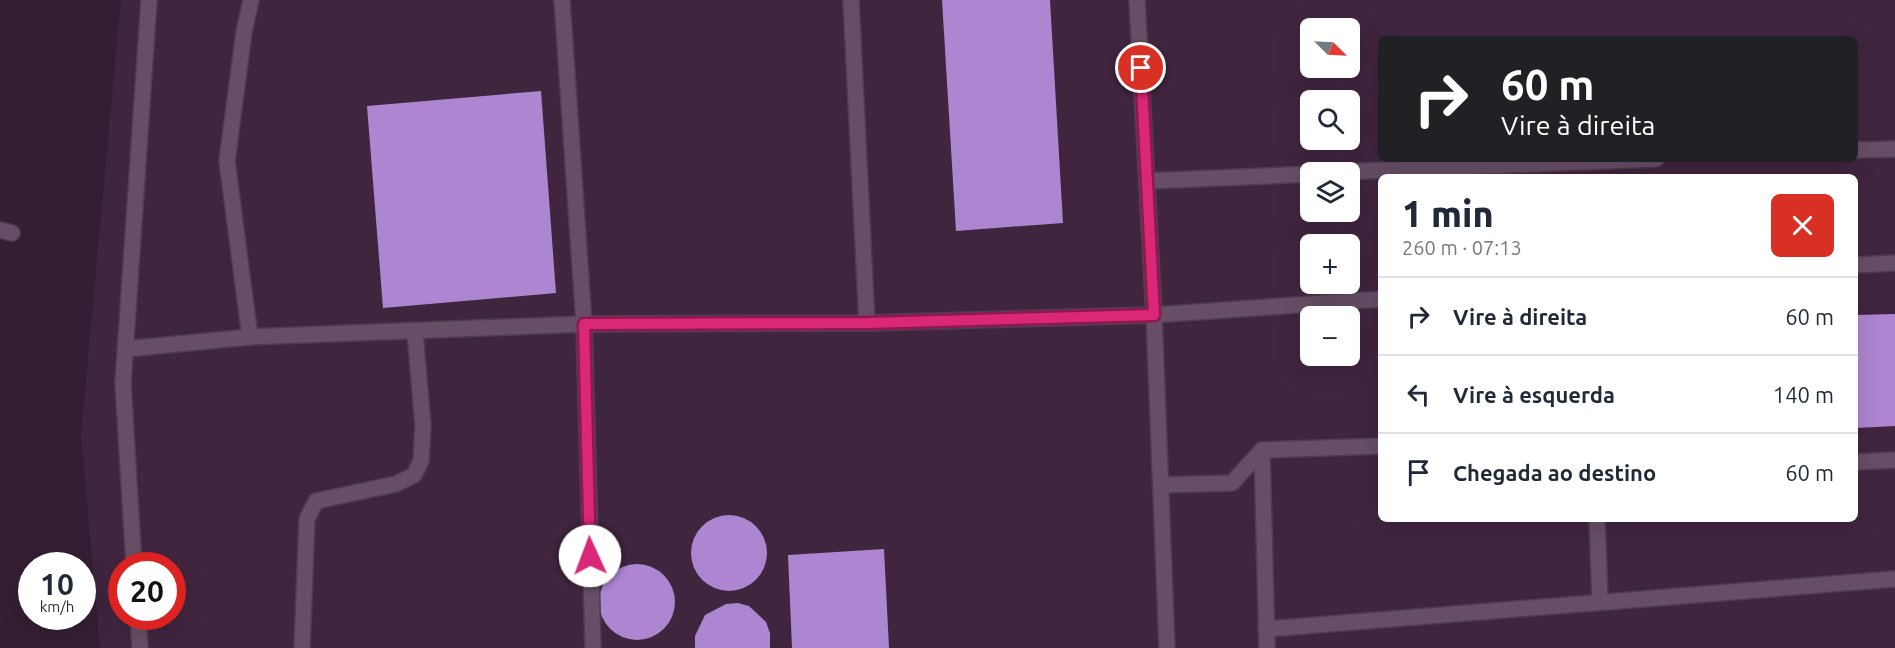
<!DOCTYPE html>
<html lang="pt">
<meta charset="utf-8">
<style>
body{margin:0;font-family:Ubuntu,sans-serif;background:#f6f6f7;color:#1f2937;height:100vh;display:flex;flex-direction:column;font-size:22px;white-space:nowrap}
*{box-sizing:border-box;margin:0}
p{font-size:20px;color:#747a83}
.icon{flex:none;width:33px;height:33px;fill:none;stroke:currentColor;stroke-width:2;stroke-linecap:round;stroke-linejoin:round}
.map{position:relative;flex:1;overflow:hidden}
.sheet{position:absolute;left:1378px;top:174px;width:480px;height:348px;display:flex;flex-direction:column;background:#fff;border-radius:9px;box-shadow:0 6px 24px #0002}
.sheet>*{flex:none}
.guide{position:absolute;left:1378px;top:36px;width:480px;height:126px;border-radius:9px;box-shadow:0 6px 24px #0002;background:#202124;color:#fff;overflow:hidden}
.needle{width:39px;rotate:114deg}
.tools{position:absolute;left:1300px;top:18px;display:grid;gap:12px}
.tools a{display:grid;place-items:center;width:60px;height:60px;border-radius:9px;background:#fff;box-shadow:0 6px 24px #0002;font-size:30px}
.speed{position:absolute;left:18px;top:552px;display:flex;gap:12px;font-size:30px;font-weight:700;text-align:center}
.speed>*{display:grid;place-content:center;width:78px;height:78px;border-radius:50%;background:#fff;box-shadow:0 6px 24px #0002;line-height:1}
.speed small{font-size:15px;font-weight:400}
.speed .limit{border:9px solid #d22;background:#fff;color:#111}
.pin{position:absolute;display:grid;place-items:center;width:51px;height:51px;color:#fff;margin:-26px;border:3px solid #fff;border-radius:50%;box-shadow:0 2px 6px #0007}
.me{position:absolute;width:66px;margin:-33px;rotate:358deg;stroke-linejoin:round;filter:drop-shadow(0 0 4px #0008)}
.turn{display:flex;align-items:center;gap:21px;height:126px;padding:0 24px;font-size:27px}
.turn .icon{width:78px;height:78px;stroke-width:2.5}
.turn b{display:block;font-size:42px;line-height:51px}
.round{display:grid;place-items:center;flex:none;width:63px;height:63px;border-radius:9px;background:#f6f6f7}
.headline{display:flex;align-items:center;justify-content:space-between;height:102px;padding:0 24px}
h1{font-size:36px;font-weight:800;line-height:45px}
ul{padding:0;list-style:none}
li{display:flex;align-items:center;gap:18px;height:78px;padding:0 24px;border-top:2px solid #e0e1e3}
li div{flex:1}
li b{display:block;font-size:22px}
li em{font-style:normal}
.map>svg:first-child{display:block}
.built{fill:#40253f;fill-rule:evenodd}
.building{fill:#ad85d0}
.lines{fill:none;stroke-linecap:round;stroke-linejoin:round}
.minor-casing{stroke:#4f3c4e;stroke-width:18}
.minor{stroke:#674e66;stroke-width:15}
.route-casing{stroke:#8e194d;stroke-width:15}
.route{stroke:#db2777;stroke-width:10}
</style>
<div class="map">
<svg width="1895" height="648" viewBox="0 0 1895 648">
<rect width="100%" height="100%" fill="#341e33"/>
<!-- built -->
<path class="built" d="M121,0h1774v648h-1795l-19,-214zM1311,28h39v40h-39zM1382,39h474v120h-474zM1311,100h39v40h-39zM1311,172h39v40h-39zM1382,177h474v342h-474zM1311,244h39v40h-39zM1311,316h39v40h-39zM122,566h50v50h-50z"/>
<!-- building -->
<g class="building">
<path d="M942,0h108l13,223 -107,8z"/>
<path d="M541,91l15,202 -173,15 -16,-202z"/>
<path d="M1895,314v112l-39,2v-113z"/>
<circle cx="729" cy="553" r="38"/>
<path d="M884,549l5,99h-97l-4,-93z"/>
<circle cx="637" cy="602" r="38"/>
<path d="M738,603l11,3 17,16 4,11v15h-75v-12l10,-21 21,-11z"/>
</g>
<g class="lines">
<!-- minor casing -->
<g class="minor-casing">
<g id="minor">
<path d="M562,0l22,324 9,324"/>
<path d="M851,0l16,323"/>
<path d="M1137,0l17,315 13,333"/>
<path d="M1856,150l39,-1"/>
<path d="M1341,172l315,-13"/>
<path d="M1147,181l164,-7"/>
<path d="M0,230l12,3"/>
<path d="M1856,265l39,-2"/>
<path d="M250,337l-23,-176 17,-129 7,-32"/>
<path d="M125,349l125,-12 334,-13 283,-1 287,-8 228,-16"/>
<path d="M1262,450l5,198"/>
<path d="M1856,462l39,-2"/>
<path d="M1161,485l71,-2 30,-33 120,-4"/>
<path d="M1597,519l3,82"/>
<path d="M134,566l-11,-183 26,-383"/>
<path d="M138,616l2,32"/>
<path d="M1266,629l629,-50"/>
<path d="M302,648l5,-129 9,-18 80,-17 18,-9 7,-14 2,-35 -8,-94"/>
</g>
</g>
<!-- minor -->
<use href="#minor" class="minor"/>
</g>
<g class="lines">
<!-- route casing -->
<g class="route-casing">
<path id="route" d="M590,556l-6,-232 283,-1 287,-8 -13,-247"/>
</g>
<!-- route -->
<use href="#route" class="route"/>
</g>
</svg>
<div class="tools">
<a><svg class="needle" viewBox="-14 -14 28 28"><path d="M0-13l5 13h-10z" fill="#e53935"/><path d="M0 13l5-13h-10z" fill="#747a83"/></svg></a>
<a><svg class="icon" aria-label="search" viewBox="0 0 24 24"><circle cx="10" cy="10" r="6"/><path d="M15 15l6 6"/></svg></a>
<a><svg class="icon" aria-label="layers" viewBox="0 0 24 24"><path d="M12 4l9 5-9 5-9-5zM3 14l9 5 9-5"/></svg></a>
<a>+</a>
<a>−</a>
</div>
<div class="speed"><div>10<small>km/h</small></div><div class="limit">20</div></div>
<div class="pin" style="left:1141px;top:68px;background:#d93025"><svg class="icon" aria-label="arrive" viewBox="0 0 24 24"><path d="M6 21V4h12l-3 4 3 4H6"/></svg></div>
<svg class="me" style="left:590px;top:556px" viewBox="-20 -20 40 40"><circle r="19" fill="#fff"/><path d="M0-13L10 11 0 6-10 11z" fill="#db2777"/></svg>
<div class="guide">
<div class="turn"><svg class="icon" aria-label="right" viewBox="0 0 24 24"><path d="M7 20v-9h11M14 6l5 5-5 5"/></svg><div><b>60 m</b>Vire à direita</div></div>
</div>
<section class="sheet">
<div class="headline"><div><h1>1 min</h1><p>260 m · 07:13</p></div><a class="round" style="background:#d93025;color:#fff"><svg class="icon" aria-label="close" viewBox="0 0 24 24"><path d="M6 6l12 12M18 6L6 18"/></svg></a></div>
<ul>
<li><svg class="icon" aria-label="right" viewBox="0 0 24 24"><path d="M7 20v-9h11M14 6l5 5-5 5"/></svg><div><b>Vire à direita</b></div><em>60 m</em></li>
<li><svg class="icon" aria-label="left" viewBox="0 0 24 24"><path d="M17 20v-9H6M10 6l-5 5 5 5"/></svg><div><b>Vire à esquerda</b></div><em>140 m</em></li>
<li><svg class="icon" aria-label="arrive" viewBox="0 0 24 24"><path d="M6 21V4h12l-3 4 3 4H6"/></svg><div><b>Chegada ao destino</b></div><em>60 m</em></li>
</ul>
</section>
</div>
